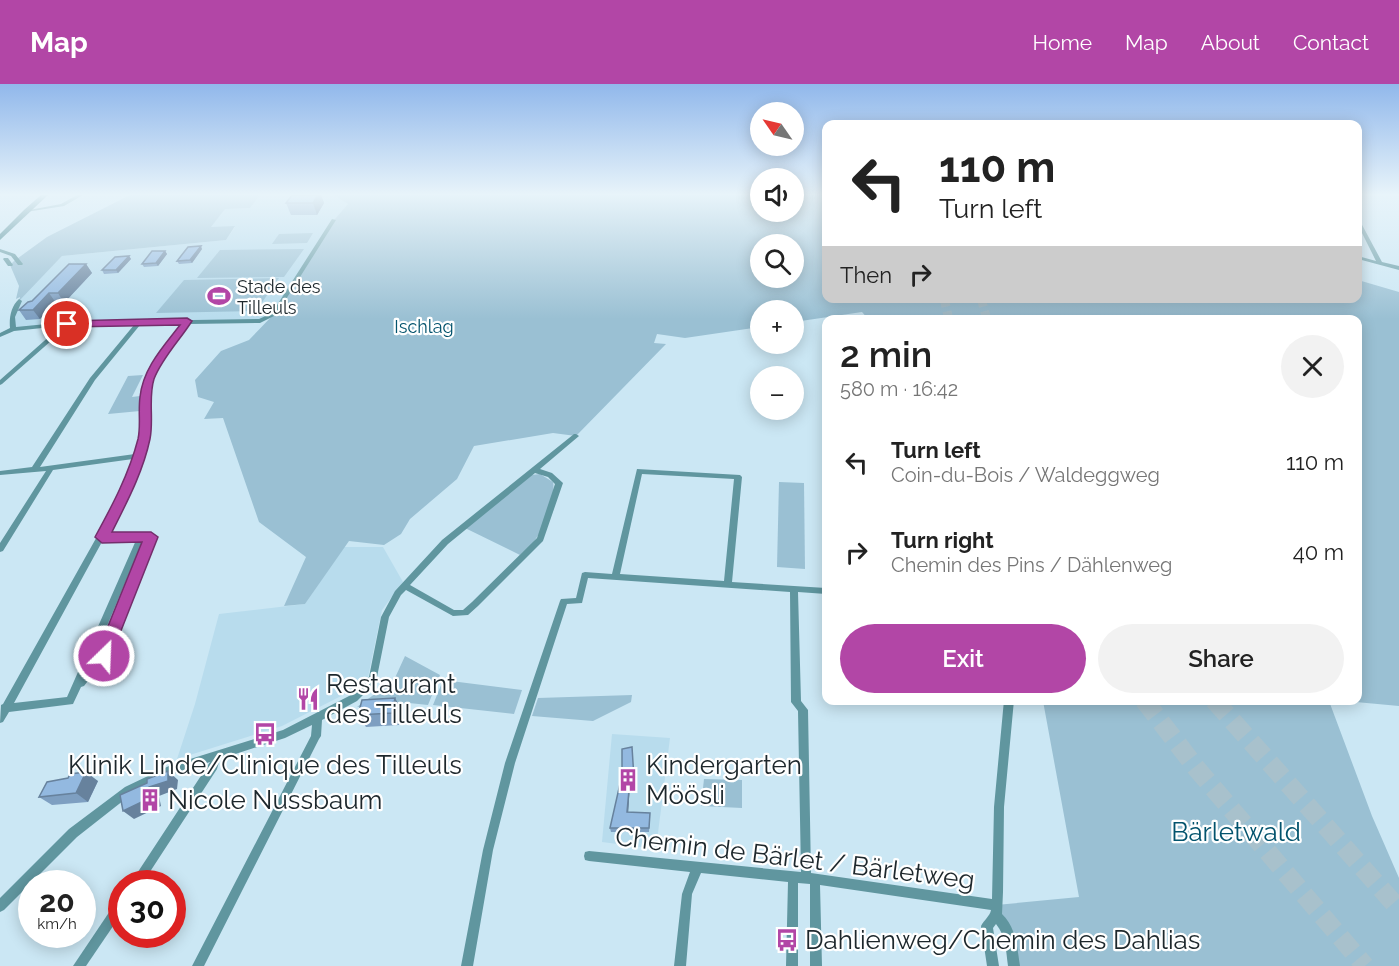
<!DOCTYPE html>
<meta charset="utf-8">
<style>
body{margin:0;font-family:Raleway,sans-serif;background:#f2f2f2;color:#222;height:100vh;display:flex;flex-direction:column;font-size:22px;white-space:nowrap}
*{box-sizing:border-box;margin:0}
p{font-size:20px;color:#767676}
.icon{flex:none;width:33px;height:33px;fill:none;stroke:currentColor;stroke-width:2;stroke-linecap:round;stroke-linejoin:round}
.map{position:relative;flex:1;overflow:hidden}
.sheet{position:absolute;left:822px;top:231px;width:540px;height:390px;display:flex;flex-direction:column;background:#fff;border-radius:12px;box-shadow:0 3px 15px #0003}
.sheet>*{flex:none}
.banner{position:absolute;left:822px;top:36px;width:540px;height:183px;border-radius:12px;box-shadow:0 3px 15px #0003;background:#fff;color:#222;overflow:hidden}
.needle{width:39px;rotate:304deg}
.tools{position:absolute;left:750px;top:18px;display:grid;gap:12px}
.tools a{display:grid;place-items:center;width:54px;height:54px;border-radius:50%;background:#fff;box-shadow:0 3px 15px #0003;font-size:30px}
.speed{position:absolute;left:18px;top:786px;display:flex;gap:12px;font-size:30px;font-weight:700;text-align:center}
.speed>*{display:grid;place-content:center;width:78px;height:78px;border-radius:50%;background:#fff;box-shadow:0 3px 15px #0003;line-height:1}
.speed small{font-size:15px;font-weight:400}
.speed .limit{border:9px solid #d22;background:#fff;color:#111}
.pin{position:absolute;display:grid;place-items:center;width:51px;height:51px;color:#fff;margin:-26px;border:3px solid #fff;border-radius:50%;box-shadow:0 2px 6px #0007}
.me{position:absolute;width:66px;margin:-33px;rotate:24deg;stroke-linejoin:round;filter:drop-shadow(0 0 4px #0008)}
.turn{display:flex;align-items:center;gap:21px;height:126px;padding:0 18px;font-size:27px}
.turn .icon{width:78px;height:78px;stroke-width:2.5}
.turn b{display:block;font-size:42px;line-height:51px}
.then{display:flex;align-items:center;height:57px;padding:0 18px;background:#0003;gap:12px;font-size:22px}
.round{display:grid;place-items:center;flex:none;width:63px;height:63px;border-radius:32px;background:#f2f2f2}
.summary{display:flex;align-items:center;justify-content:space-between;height:102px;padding:0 18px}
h1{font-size:36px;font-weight:600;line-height:45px}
.action{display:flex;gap:12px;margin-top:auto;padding:12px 18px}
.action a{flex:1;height:69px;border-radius:36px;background:#b246a6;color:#fff;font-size:24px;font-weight:600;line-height:69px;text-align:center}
.action a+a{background:#f2f2f2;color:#222}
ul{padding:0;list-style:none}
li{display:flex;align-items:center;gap:18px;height:90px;padding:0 18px}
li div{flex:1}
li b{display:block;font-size:22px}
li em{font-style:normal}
header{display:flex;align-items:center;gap:36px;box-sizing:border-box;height:84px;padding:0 30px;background:#b246a6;color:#fff}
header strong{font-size:28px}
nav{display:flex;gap:33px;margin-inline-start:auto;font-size:21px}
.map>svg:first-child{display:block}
.built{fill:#b8dced}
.green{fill:#9ac0d3;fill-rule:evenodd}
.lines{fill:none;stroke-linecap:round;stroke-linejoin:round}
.highway-tunnel-far1{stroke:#a8c1cc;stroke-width:9;stroke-dasharray:9 4.5;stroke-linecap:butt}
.highway-tunnel{stroke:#a8c1cc;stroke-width:19;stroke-dasharray:19 9;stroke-linecap:butt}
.street{fill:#60969f;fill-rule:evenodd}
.secondary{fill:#286f79;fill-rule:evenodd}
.wall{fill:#7e9fc1}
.shaded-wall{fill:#67829d}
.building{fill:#93b9e0;stroke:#67829d;stroke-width:1.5}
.route{fill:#b246a6;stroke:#742e6c;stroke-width:1.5}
.labels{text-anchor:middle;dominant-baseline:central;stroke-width:4.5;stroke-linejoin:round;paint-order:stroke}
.far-poi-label{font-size:18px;fill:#1d272c;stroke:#fff;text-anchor:start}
.far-park-label{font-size:18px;fill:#03536d;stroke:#fff}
.near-poi-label{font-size:26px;fill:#1d272c;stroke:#fff;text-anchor:start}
.near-park-label{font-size:26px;fill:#03536d;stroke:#fff}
.near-street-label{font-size:26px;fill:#1d272c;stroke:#fff}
</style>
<header>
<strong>Map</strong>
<nav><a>Home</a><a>Map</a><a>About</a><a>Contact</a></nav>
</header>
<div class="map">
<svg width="1399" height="882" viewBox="0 0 1399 882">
<rect width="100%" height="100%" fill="#cbe7f4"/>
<!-- built -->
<g class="built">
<path d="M260,111h74l14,9 -14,16 -60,94 -14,7 -193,3 -54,5 -1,-12 6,-16 44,-45 164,-16 9,-13h-25l15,-18 25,-1z"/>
<path d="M344,463h39l20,35 -21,28 -14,67 -3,6 -12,10v-3l-71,36 -105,33 18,-55 24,-90 86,-10z"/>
<path d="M612,650l58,4 -14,111 -54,-7z"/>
</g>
<!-- green -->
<g class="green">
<path d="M130,111h130l-10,13 -25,1 -14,18 24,-1 -9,14 -164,16 -43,45 1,-4 -4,2 3,-13 -9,-21 4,-4 33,-24z"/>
<path d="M334,111h426v17h34v-17h32v103h532v-18l41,12v414l-54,-5 13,-1v-380h-489l-7,-8 -68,10v-12h-34v17l-75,11 -28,-4 -3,9 12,1 -90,92 -23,-3 -79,13 -17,33 -47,40 -9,15 -17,11 -35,-4 -44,63 -21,2 22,-49 -47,-35 -36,-104 -19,1 10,-17 -16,-5 -3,-17 26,-29 28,-11 25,-26 60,-94 14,-16zM760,160h34v34h-34z"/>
<path d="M313,149l-6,10 -35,1 7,-10z"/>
<path d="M304,165l-20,28 -87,1 23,-28z"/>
<path d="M279,194l-23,33 -100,2 28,-33z"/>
<path d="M143,291l-11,22 8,-1v15l-32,3 20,-38z"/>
<path d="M540,390l13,8c3,10 -9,46 -16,55 -4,7 -11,12 -17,18l-55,-27 66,-53z"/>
<path d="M779,398l25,1 1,86 -28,-2z"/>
<path d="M144,454l3,1 -46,113 -14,18z"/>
<path d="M405,572l35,19 -12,30 -19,-2 -52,4 37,-27z"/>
<path d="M443,596l79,10 -8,24 -81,-9z"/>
<path d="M632,611l-1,7 -38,19 -61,-5 6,-18z"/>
<path d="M1043,617h286l43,115 27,62v88h-385l-18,-61 83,-8z"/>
<path d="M704,695l38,1v28l-41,-2z"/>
</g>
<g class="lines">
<!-- highway-tunnel-far1 -->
<g class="highway-tunnel-far1">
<path d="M944,214l5,22"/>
<path d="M981,214l6,22"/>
</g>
<!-- highway-tunnel -->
<g class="highway-tunnel">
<path d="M1144,616l53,69 168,197"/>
<path d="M1214,616l185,209"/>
</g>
<!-- street -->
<g class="street">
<path d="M77,111h6l-19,11 -38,6 -2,-1 37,-7z"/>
<path d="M332,135l4,1 -60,95 -16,8 -71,1 -27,36 -10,19 -4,18 -1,40 -17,55 -23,42 35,-2 12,3 1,2 -47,118 -24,31 -3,1 -8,17 -64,8 -6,10 -3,1 1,-18 2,-1 119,-212 11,-33 -80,11 -50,81 -3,1v-9l46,-72 -46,4v-4l32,-4 58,-89 44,-53 -66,1 -66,58 -2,1v-5l61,-54 -47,5 -14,6v-4l10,-5c-1,-10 1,-22 9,-29l3,2 -7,16 1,10 51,-5 192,-3 13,-6zM183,240l-27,36 -10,19 -4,18 -1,40 -6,17 -95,13 55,-87 45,-55zM137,454l-70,159 -53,6 89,-163zM144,454l2,1 -46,114 -10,13z"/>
<path d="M1358,136l2,1 22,41 17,4v4l-41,-11v-3l18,5 -18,-36z"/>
<path d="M0,165l15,5 8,10 -1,1h-4l-7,-9 -11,-4z"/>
<path d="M4,174h4l5,7 -1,1h-4l-5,-7z"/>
<path d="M574,350h2l3,2 -39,33 12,4 11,10 -20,58 -65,65 -10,9 -15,1 -47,-26 -5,5 -12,22 -13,65 -19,19 -35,19 -1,16 -2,3 -115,227h-12l119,-230 1,-11 -27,13 -65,21 -3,10 -75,115h-12l80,-122 -37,12 -40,19 -56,44 -73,73 -4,2v-14l69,-69 56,-42 46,-22 112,-35 68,-35 18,-18 12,-60 14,-26 47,-51zM535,389l13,4 7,7 -18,54 -65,64 -9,8h-9l-44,-25 38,-41z"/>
<path d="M637,385l103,6 2,2 -10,105 94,6v6l-28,-2 3,109 7,9 3,163 181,26 2,-92 10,-107h10l-10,107 -1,85 -1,22c14,13 15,33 18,52h-12c-2,-15 -2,-30 -12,-42l-3,4 6,38h-12l-6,-40c3,-6 9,-10 10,-16l-171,-25 2,81h-12v-82l-12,-1v83h-12l2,-84 -87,-9 -9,21 -6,72h-12l8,-72 8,-22 -101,-11 -4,-1 -1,-4 1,-4 4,-1 212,21 -3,-161 -7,-9 -1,-110 -202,-14 -6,25 -15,1 -52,159 -22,87 -20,116h-12l22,-116 22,-87 55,-162 1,-2 15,-1 6,-25 3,-1 27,2zM642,390l92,5 -10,102 -104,-7z"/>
<path d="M122,814v15l-36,53h-13l45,-67z"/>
</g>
<!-- secondary -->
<path class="secondary" d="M41,111h7l-48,45v-6l24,-24z"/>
</g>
<!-- wall -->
<g class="wall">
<path d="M292,111h29l3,8 -7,12h-26l-5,-12z"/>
<path d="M202,165l-10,14 -13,1 -2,-3z"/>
<path d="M165,167l2,3 -9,12 -14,1 -2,-3z"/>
<path d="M129,172l2,3 -13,14 -14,1 -2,-4z"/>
<path d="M86,180l6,9 -28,30h-8l-16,16 -14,1 -7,-10z"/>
<path d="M402,626l-3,15 -33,2 -8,-12z"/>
<path d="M622,691l12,7 -4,1 -2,29 22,1 -1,19h-38l-1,-4z"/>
<path d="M68,694l30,3 -10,21 -36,3 -13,-8z"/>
</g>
<!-- shaded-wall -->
<g class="shaded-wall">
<path d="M318,111h3l3,8 -7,12 -4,-12z"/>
<path d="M201,162l1,3 -10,14 -2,-3z"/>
<path d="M165,167l2,3 -9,12 -2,-3z"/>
<path d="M129,172l2,3 -13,14 -2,-3z"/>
<path d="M86,180l6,9 -28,30 -6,-10z"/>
<path d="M49,209l7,10 -16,16 -7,-9z"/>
<path d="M395,614l7,12 -3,15 -7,-12z"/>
<path d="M632,663l2,35 -4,1 -2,33 -1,-4z"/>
<path d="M168,687l10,9 -1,9 -18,7 2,10 -27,13 -11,-8 26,-24z"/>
<path d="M86,688l12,9 -10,21 -12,-9z"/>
</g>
<!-- building -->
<g class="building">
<path d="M292,111h26l-5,8h-27z"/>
<path d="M201,162l-11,14 -13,1 11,-14z"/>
<path d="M152,167h13l-9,12 -14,1z"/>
<path d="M129,172l-13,14h-14l13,-13z"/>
<path d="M69,180h17l-28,29h-9l-16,17h-14l9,-8 4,-1z"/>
<path d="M395,614l-3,15 -34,2 4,-15z"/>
<path d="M632,663l2,31 -4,1 -3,33 23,1 -1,15h-39l12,-53v-26z"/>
<path d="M168,687v10l-19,6 1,11 -27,13 -3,-16 27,-12v-4z"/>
<path d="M86,688l-10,21 -37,4 8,-15 21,-4 2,-4z"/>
</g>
<!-- sky -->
<linearGradient id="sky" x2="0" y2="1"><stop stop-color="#91b8eb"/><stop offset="0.47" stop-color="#e8f4fa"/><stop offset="1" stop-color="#e8f4fa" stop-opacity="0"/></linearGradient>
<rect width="1399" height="235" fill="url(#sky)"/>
<!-- route -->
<path class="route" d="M187,234l5,3c-12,19 -30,37 -38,58 -6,19 0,40 -4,60 -7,33 -23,63 -38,93h39l7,5 -47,119 -2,4 -5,2 -6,-2 -2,-4 46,-114 -40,1 -7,-6c17,-31 34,-63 43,-98 3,-13 0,-28 2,-42 3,-29 23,-50 40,-72l-113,2 -5,-3 5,-3z"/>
<!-- icons -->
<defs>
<g id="stadium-bare" transform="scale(1.8)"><path d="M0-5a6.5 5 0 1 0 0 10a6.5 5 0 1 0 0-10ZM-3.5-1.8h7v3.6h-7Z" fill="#b246a6" stroke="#fff" stroke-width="2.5" paint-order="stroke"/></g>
<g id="restaurant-bare" transform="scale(1.8)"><path d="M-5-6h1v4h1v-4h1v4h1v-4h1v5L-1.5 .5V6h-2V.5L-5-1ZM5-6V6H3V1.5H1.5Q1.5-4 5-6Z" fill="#b246a6" stroke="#fff" stroke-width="2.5" paint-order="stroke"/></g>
<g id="bus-bare" transform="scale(1.8)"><path d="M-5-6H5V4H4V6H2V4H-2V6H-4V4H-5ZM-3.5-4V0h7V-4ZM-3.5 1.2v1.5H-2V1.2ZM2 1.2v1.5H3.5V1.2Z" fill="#b246a6" stroke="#fff" stroke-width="2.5" paint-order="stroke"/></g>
<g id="building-bare" transform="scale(1.8)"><path d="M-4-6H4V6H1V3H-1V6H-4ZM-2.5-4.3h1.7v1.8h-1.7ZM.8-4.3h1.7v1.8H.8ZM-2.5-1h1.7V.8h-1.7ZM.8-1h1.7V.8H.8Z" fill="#b246a6" stroke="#fff" stroke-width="2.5" paint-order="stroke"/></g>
</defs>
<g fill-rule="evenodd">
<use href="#stadium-bare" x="219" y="212"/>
<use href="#restaurant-bare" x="308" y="615"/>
<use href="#bus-bare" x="265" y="650"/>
<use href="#building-bare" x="628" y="696"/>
<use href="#building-bare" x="150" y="716"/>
<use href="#bus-bare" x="787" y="856"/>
</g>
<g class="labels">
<!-- far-poi labels -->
<g class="far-poi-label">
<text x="237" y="202">Stade des<tspan x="237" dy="21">Tilleuls</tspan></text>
</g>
<!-- far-park labels -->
<g class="far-park-label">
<text x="424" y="242">Ischlag</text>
</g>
<!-- near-poi labels -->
<g class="near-poi-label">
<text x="326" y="600">Restaurant<tspan x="326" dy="30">des Tilleuls</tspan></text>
<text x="265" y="681" text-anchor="middle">Klinik Linde/Clinique des Tilleuls</text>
<text x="646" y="681">Kindergarten<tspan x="646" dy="30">Möösli</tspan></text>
<text x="168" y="716">Nicole Nussbaum</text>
<text x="805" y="856">Dahlienweg/Chemin des Dahlias</text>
</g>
<!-- near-park labels -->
<g class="near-park-label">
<text x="1236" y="748">Bärletwald</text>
</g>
<!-- near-street labels -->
<g class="near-street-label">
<text transform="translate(795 774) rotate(7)">Chemin de Bärlet / Bärletweg</text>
</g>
</g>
</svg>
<div class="tools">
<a><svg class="needle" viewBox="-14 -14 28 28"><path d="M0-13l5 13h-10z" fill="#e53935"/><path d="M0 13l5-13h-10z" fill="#767676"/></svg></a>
<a><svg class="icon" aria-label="sound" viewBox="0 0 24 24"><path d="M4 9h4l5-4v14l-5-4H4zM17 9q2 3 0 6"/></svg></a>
<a><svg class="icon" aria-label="search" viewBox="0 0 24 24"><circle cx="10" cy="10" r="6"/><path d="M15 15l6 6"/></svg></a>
<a>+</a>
<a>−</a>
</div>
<div class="speed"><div>20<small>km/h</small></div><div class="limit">30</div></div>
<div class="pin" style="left:67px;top:240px;background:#d93025"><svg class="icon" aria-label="arrive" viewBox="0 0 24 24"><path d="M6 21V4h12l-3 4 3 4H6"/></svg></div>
<svg class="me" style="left:104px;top:572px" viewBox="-20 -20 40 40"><circle r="17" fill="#b246a6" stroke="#fff" stroke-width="3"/><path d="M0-11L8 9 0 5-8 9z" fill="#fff"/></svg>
<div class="banner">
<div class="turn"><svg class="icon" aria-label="left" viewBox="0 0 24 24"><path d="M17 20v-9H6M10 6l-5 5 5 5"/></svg><div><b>110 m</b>Turn left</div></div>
<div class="then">Then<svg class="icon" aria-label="right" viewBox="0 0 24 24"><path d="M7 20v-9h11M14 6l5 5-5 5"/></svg></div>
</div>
<section class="sheet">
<div class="summary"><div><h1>2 min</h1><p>580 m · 16:42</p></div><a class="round"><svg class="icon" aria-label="close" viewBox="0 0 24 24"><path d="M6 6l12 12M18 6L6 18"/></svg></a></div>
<ul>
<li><svg class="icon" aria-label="left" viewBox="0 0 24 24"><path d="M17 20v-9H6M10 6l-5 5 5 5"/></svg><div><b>Turn left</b><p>Coin-du-Bois / Waldeggweg</p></div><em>110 m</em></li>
<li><svg class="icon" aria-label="right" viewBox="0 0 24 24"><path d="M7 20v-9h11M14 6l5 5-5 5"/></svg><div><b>Turn right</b><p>Chemin des Pins / Dählenweg</p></div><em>40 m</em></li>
</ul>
<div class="action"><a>Exit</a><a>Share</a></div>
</section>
</div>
